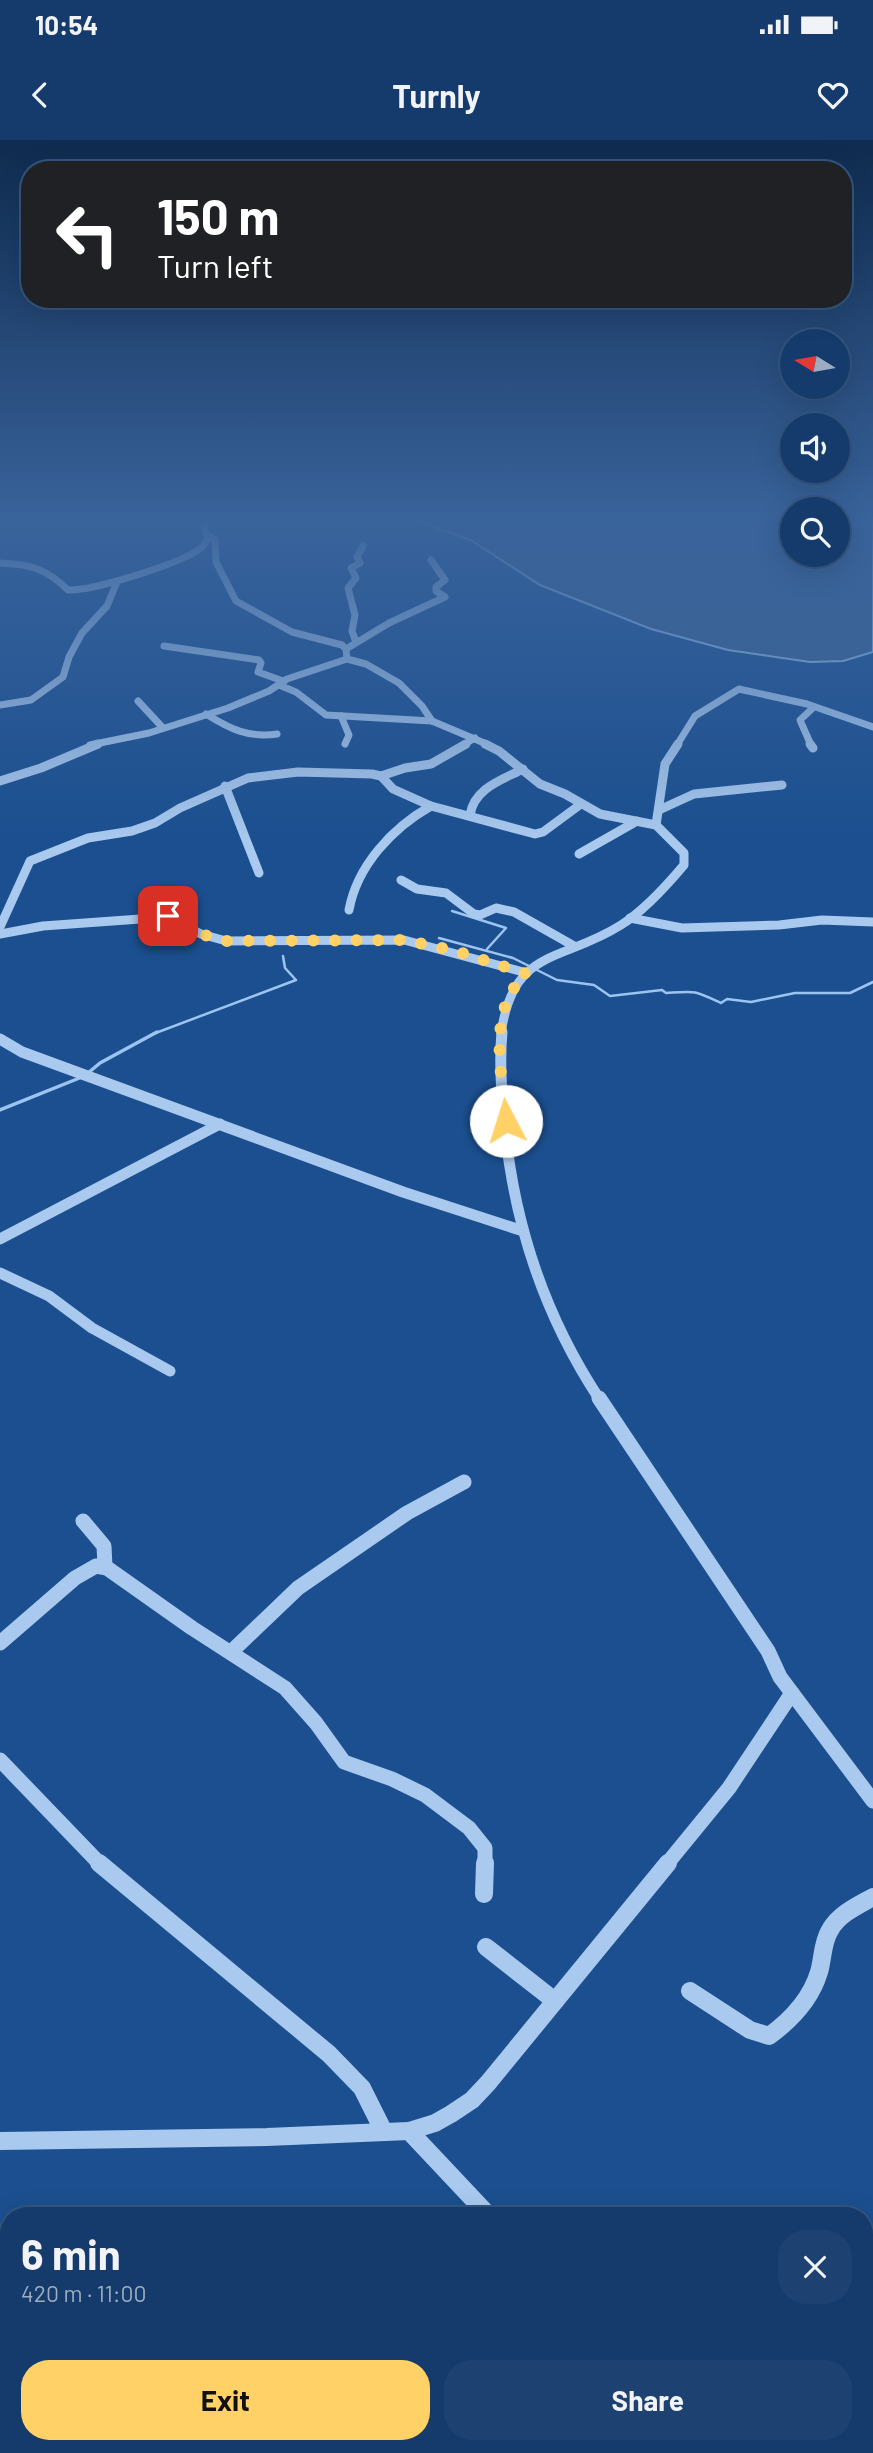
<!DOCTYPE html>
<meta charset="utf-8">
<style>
body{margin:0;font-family:Barlow,sans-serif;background:#1d4271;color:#f1f3f6;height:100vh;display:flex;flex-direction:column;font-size:26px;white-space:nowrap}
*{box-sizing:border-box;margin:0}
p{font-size:23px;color:#9dadc1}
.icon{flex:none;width:38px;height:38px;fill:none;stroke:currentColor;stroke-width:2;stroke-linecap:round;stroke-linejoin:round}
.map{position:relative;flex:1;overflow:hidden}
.drawer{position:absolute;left:0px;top:2067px;width:873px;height:247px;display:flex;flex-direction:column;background:#143b6b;border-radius:28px 28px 0 0;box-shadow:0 7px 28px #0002,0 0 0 2px #33557e}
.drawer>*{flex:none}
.top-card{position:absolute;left:21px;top:21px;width:831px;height:147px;border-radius:28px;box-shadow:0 7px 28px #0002,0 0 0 2px #33557e;background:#202124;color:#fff;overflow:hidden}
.needle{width:46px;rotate:281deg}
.fabs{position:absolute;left:780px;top:189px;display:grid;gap:14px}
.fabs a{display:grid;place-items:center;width:70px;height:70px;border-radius:50%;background:#143b6b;box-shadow:0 7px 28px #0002,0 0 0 2px #33557e;font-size:35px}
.pin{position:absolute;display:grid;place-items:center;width:60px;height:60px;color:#fff;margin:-30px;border-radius:14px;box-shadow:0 4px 10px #0006}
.me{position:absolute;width:77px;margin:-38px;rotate:355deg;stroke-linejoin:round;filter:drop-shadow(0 0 5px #0008)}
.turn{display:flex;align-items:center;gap:24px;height:147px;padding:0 21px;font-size:32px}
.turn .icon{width:91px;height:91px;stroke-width:2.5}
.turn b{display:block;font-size:49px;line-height:60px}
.round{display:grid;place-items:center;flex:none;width:74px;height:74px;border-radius:28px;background:#1d4271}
.headline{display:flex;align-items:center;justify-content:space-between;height:119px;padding:0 21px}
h1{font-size:42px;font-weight:700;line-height:52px}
.primary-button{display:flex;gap:14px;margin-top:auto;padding:14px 21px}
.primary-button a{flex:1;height:80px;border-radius:28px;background:#ffd166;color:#111;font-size:28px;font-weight:700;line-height:80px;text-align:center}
.primary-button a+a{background:#1d4271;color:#f1f3f6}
.status{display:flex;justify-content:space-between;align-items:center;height:49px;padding:0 35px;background:#143b6b;direction:ltr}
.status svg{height:19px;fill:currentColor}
header{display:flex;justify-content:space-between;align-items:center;height:91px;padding:0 21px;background:#143b6b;font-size:32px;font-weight:700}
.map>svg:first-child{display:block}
.water{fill:#3c6290;stroke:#9cc4f0;stroke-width:2}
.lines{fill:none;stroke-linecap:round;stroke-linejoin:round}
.stream-far1{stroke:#9cc4f0;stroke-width:2.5}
.stream{stroke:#9cc4f0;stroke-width:3.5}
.minor-far4{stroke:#a9c9ee;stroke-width:7}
.minor-far3{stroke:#a9c9ee;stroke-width:9}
.minor-far2{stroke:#a9c9ee;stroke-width:11}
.minor-far1{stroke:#a9c9ee;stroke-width:15}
.minor{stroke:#a9c9ee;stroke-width:18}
.route{stroke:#ffd166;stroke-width:12;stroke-dasharray:0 21.6}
</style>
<div class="status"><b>10:54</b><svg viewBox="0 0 49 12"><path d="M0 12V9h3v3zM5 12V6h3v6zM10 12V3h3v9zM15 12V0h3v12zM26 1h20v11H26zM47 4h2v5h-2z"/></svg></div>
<header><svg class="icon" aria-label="back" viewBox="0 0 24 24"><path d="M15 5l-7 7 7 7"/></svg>Turnly<svg class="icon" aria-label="heart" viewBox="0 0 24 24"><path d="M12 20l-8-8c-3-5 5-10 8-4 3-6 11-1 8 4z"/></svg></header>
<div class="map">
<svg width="873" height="2313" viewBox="0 0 873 2313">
<rect width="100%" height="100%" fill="#1b4f8f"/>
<!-- water -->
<path class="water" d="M408,377h385v38h45v-38h35v135l-30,9 -33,1 -82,-12 -77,-21 -111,-44 -68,-44z"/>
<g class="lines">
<!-- stream-far1 -->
<g class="stream-far1">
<path d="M452,771l54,17 -19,21"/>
<path d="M439,798l74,20 44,22 37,5 16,11 52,-6 4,3c31,-2 27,-3 55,10l6,-4 24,3 44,-9h55l23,-11"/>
<path d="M153,894l143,-54 -11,-12 -2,-12"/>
</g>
<!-- stream -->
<g class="stream">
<path d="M88,933l12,-10 57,-31"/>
<path d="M0,970l82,-33"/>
</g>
<!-- minor-far4 -->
<g class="minor-far4">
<path d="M207,395l8,5 1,22 20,39 56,31 50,13 4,4 1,10 19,5 33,19 23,23 10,15 57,24"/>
<path d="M0,423c30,1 47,6 68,27 24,1 116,-27 134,-43 2,-1 5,-8 6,-9l-4,-12 6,-9"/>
<path d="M356,502l-4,-11 3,-16 -7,-27 8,-10 -5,-10 9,-5 -3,-6 6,-11"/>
<path d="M164,506l95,14 2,3 -3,9 25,9"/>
<path d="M346,509l43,-26 56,-26 -9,-6v-4l9,-7 -14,-20"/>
<path d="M279,545l17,7 30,23 106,6"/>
<path d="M138,561l25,27"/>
<path d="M0,565l31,-5 32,-23 6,-20 13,-24 25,-27 10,-24"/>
<path d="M206,574c24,15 42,24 71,20"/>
<path d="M341,576l8,19 -4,9"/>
<path d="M90,605l59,-12 79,-25 41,-17 18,-12 60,-20"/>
<path d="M463,605l12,-7"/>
<path d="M677,605l18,-29 44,-27 68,15 66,23"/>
<path d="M811,605l-11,-25 14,-13"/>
</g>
<!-- minor-far3 -->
<g class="minor-far3">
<path d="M485,604l14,7 41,33 25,10 35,20 56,11 28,28v12c-16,19 -42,47 -63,60 -60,38 -108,22 -120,109"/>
<path d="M810,604l3,4"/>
<path d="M381,636l24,-8 26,-4 35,-20"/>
<path d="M0,641l41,-13 57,-24"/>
<path d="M225,646l34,87"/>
<path d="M659,670l35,-16 88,-9"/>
<path d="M470,675c4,-27 32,-35 53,-46"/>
<path d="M656,685l9,-61 13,-20"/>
<path d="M579,714l58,-33"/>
<path d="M401,740l16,9 29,4 28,21 6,1 16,-7 18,4 60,34"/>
<path d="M349,770c8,-44 43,-82 82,-104"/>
<path d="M630,778l52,10 97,-3 43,-5 51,2"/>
<path d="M0,787l30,-66 58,-23 44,-7 23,-8 25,-15 68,-30 50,-6 74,2 9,2 12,13 38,17 104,28 8,-2 38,-28"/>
<path d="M0,794l43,-8 125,-9 33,17 25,7 178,-1 123,33"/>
</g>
<!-- minor-far2 -->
<g class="minor-far2">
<path d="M502,892c-3,32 0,65 3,97 10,99 40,188 95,271"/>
<path d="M0,899l22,13 381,140 117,38"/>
<path d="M0,1099l220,-115"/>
<path d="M0,1133l49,23 43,32 78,43"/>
</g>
<!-- minor-far1 -->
<g class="minor-far1">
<path d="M599,1258l169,253 12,26 93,124"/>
<path d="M83,1381l21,25 1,21"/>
<path d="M0,1503l75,-65 21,-12 11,2 85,60 93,60 31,35 28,39 48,17 33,16 44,33 16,20v17"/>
<path d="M231,1512l67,-64 109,-75 57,-31"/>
<path d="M0,1620l101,105"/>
<path d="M666,1725l63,-77 63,-95"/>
</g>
<!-- minor -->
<g class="minor">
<path d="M99,1723l230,191 33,34 22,44"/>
<path d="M484,1754l1,-31"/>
<path d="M486,1807l69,54"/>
<path d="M690,1851l60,39 19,6c22,-16 42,-37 50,-64 4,-13 3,-29 11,-42 9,-16 27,-24 43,-33"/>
<path d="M409,1991l80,85"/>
<path d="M0,2001l267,-4 142,-6 26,-8 16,-9 21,-14 16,-17 180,-220"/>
</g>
</g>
<!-- sky -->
<linearGradient id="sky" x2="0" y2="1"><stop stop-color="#0f2b4f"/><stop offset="0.54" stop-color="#39639b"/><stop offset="1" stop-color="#39639b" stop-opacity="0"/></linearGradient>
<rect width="873" height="701" fill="url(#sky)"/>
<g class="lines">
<!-- route -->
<path class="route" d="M168,776c13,2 15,9 25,14 11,5 21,9 33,11l178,-1 52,11 71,23c-41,32 -25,101 -21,147"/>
</g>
</svg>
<div class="fabs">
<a><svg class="needle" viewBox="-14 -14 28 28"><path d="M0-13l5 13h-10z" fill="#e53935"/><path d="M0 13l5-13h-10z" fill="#9dadc1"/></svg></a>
<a><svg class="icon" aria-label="sound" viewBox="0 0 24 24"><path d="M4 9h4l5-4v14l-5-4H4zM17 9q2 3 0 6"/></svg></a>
<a><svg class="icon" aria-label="search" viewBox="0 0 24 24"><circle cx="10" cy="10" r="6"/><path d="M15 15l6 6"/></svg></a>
</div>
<div class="pin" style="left:168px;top:776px;background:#d93025"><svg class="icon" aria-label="arrive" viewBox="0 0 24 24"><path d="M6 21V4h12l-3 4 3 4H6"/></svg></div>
<svg class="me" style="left:506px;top:981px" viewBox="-20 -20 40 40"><circle r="19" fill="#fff"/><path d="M0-13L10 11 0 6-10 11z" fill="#ffd166"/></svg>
<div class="top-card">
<div class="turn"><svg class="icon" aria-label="left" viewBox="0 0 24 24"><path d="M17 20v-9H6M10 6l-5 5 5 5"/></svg><div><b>150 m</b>Turn left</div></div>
</div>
<section class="drawer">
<div class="headline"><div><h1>6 min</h1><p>420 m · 11:00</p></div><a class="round"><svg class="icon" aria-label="close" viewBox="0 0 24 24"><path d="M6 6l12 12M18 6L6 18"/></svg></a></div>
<div class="primary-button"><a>Exit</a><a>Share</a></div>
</section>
</div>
